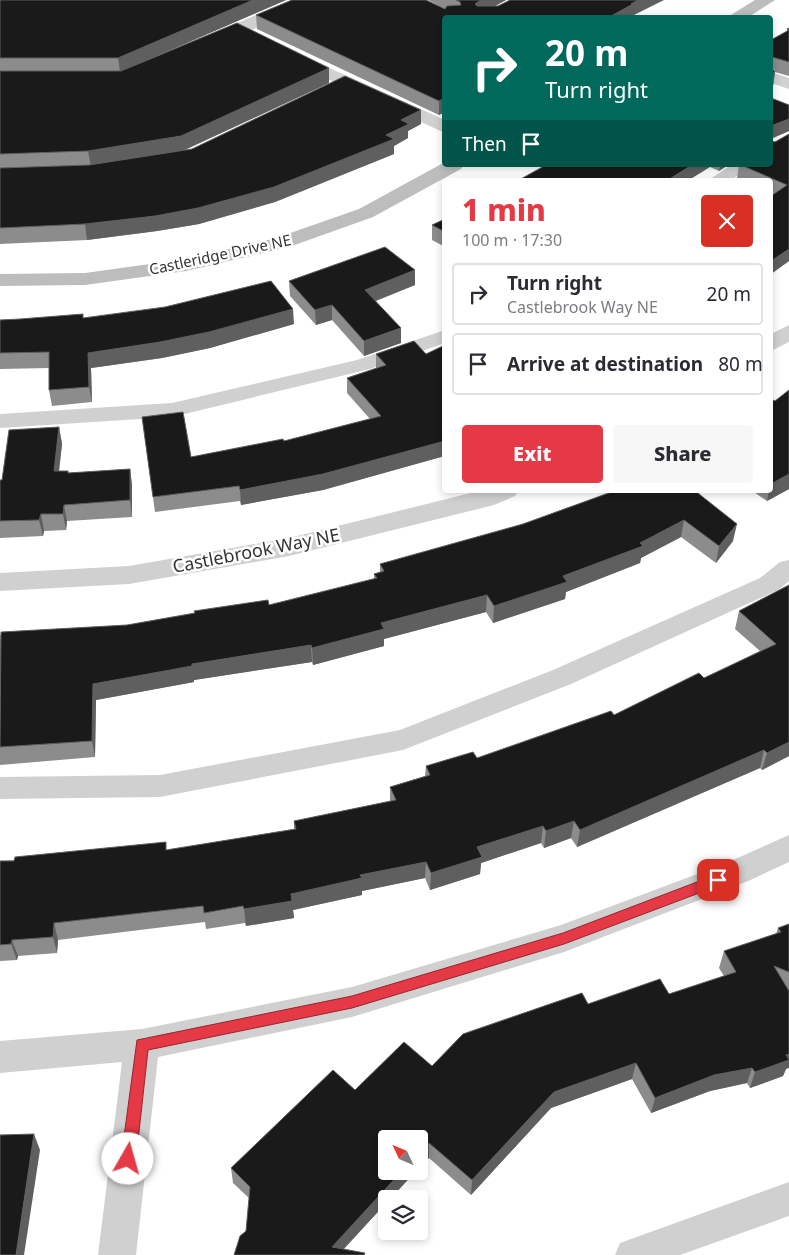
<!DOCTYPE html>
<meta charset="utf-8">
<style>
body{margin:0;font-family:"Noto Sans",sans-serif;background:#f7f7f7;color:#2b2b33;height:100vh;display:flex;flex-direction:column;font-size:19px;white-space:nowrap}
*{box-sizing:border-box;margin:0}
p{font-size:16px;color:#7c7c81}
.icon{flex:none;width:28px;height:28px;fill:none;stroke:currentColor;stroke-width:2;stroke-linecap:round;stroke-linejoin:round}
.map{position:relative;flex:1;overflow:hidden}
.drawer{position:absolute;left:442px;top:178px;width:331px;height:315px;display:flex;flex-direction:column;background:#fff;border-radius:5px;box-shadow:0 2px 8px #0003}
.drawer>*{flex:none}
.top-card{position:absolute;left:442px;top:15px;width:331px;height:152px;border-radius:5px;box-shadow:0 2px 8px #0003;background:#00695c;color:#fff;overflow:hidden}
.needle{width:32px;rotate:314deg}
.fabs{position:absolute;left:378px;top:1130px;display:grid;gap:10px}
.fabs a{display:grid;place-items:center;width:50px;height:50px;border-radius:5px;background:#fff;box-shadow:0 2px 8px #0003;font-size:25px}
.pin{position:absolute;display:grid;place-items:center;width:42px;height:42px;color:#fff;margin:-21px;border-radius:10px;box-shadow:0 2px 8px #0006}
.me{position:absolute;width:55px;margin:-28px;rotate:7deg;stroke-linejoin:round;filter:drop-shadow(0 0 4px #0008)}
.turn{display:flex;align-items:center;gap:18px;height:105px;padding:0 20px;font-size:22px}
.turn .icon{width:65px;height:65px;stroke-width:2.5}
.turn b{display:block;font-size:35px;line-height:42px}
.then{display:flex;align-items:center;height:48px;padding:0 20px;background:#0003;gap:10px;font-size:19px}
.round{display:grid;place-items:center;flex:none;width:52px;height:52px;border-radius:5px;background:#f7f7f7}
.summary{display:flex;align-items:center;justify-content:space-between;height:85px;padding:0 20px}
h1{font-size:30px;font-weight:800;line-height:38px;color:#e63946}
.cta{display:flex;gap:10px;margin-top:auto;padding:10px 20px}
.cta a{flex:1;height:58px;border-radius:5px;background:#e63946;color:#fff;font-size:20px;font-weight:800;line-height:58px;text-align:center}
.cta a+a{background:#f7f7f7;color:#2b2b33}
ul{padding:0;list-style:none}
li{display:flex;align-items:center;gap:15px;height:62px;margin:0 10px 8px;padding:0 10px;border:2px solid #e1e1e2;border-radius:5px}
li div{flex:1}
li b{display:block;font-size:19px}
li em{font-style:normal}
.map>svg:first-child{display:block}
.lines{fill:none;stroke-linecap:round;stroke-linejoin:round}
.lane{fill:#d0d0d0;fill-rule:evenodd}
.street{fill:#d0d0d0;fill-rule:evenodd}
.secondary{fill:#bdbdbd;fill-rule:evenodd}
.wall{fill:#8c8c8c}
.shaded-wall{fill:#5f5f5f}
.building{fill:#1a1a1a;stroke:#5f5f5f}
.route{fill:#e63946;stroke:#96252e}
.labels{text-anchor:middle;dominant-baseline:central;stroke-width:5;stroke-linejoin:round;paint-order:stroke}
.far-street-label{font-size:15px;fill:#333;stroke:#fff}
.street-label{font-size:18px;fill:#333;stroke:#fff}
</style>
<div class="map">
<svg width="789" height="1255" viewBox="0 0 789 1255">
<rect width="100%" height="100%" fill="#fff"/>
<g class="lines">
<!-- lane -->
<g class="lane">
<path d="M731,165h22l-22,15h-22z"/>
<path d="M445,330v13l-75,26 -198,48 -172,11v-14l172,-11 185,-43z"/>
<path d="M789,560v21l-11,9 -207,94 -168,66 -243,47 -160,2v-22l160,-2 240,-45 153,-60 207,-92 20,-16z"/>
<path d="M789,1182v34l-109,39h-65l5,-12z"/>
</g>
<!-- street -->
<g class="street">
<path d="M291,0h22l-2,4 -94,41h-12l-3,-4 3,-4z"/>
<path d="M296,53l149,67v13l-155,-71 -3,-4 3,-4z"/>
<path d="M771,72l18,6v11l-18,-6z"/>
<path d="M789,325v17l-18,9v-17z"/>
<path d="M483,490h36l-4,6 -21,9 -205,51 -160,28 -129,7v-18l129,-7 160,-28z"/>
<path d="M789,835v27l-43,20 -182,70 -212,65 -194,40 -22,198h-38l24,-193 -122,11v-32l142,-12 210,-42 209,-62 163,-61z"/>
</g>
<!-- secondary -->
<g class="secondary">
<path d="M755,0h20l-28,18h-21z"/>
<path d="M445,162v3h19l-3,4 -88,48 -84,30 -103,24 -101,14 -85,1v-12l85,-1 101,-14 90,-21 83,-29z"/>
</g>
</g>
<!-- wall -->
<g class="wall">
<path d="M0,0h286l-160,69 203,14 -144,67 236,-26 -13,7v7l-14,8v8l-119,48 -76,22 -42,7 -70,9 -87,4z"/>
<path d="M428,0h78l-11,6 137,10 -187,2v94l-6,3 -182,-86 -1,-14 189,-6z"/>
<path d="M789,28v48l-14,-4 -2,14h-2v-46l16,-9v-2z"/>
<path d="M771,98l18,7v26l-17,7v3l3,1 14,-8v127l-18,13v-78l2,-2h-2v-14h-31l-3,-2 2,-13h32z"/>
<path d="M546,165h182l-9,6 -9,-4z"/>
<path d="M445,219v28l-13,-7v-15z"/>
<path d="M415,270v15l-39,16 25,42 -37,13 -32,-36 -16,5 -26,-29 -1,-15z"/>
<path d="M84,318l210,6 -84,24 -48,10 -71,10 1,34 -40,4 -3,-16v-22l-49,1v-49z"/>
<path d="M414,341l27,116 -118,33 -82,15 -1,-4 -85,11 -13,-95 49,40 93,-16 86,-22 -23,-26v-15l29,-10v-14z"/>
<path d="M789,390v99l-22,12 -16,-11h20l4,-89z"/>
<path d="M59,427l3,17 -3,27h9l1,2 61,-4 2,16v32l-65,4 -1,9 -22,1 -1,5 -43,2v-58h2z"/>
<path d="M617,490l116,51 -17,22 -35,-26 -40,21 -1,5 -74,29 -1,7 -72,24 -7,-11 -102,27v7l-71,19 -1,-3 -118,18v2l-98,18 -1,57 -95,8v-130l127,-10 142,-20 105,-26v-5l6,-2v-8l143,-40z"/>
<path d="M789,585v171l-27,14 -2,-2 -183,79 -6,-9 -27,10 -3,-5 -60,20 -1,11 -50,16 -5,-12 -63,13v4l-69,15 1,8 -48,8 -1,-3 -39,6 -1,-7 -147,18 -1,13 -39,3 -1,4 -17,1v-100l167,-11 127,-21v-8l96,-20v-14l35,-11 1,-10 51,-8 137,-43 90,-37 56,-27 -25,-22 4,-18z"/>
<path d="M789,924v66l-3,79 -3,7 -33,12 -3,-5 -37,8 -59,22 -19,-34 -81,29 -80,87 -42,-37 -10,10v-29l-33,32h30l-26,28h-4v4l-42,46 -98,-18 3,-33 -16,-15 -2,-15 124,-78 77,-24 156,-62 81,-10 55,-18 -5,-8 5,-17 52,-17 2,-6z"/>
</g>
<!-- shaded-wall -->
<g class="shaded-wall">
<path d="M253,0h33l-166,72 -2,-14z"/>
<path d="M481,0h25l-32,18 1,-14z"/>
<path d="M638,0h26l-32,16v2h-19v-3z"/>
<path d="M329,68v15l-147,68 -91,15 -3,-15z"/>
<path d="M775,72l-2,14h-2v-12z"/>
<path d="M445,98v14l-6,3v-14z"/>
<path d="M421,110v14l-13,7v7l-14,8v8l-119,48 -76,22 -42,7 -70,9 -2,-16 301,-89 15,-15z"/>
<path d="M789,119v12l-18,8 2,-14z"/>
<path d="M692,165h18v2l-21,13h-21z"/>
<path d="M720,165h8l-9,6z"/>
<path d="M789,249v12l-18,13v-13z"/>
<path d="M415,270v15l-50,20v-15z"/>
<path d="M332,305v15l-16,5 -1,-15z"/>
<path d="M293,309l1,15 -84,24 -48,10 -71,10 1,34 -3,-15 -1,-34z"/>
<path d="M401,328v15l-37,13v-15z"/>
<path d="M59,427l3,17 -5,44 -3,-17z"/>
<path d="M445,441v15l-4,1 -118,33 -82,15 -1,-15z"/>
<path d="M130,469l2,16v32l-2,-17z"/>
<path d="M789,474v15l-22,12 2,-11h2v-6z"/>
<path d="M64,505l3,16 -1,9 -3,-16z"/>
<path d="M41,514l3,17 -1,5 -4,-16z"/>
<path d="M684,520l-3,17 -40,21 -1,5 -74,29 -1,7 -72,24 1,-17 146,-63z"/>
<path d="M737,524l-4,17 -17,22 3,-17z"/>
<path d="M487,595l-1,17 -102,27v7l-71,19 -1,-17 69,-25z"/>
<path d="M311,645l1,17 -118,18v2l-98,18 -1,57 -3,-16 1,-57 99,-20z"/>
<path d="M789,742v14l-27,14 5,-17z"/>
<path d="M764,750l-4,18 -183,79 3,-17z"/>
<path d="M574,821l-3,17 -27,10 2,-17z"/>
<path d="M543,826l-2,17 -60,20 -1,11 -50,16 1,-17 46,-26z"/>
<path d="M426,862l-1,16 -63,13v4l-69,15 1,8 -48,8 -2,-17 47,-15 69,-19z"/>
<path d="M54,923l4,17 -1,13 -4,-16z"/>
<path d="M12,940l6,16 -1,4 -6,-16z"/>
<path d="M789,1054v14l-3,1 -3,7 -33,12 5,-16 31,-17z"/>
<path d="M636,1063l-4,16 -81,29 -80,87 1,-15 82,-88z"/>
<path d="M752,1068l-5,15 -37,8 -59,22 4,-15 59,-23z"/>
<path d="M34,1134l6,16 -16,105h-8z"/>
<path d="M429,1143v15l-10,10v-14z"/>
<path d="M402,1171h14l-26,28h-4v4l-48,52 -6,-8z"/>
</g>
<!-- building -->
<g class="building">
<path d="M0,0h253l-135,58h-118z"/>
<path d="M292,0h134l19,9 2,-3 14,-1 -1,-3 -4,-2h25l-6,4 2,2h21l12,-6h128l-7,4h2l-20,11 4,2 -2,1h-170v80l-6,3 -183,-86z"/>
<path d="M237,23l92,45 -148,68 -93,15 -88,3v-83h121z"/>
<path d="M789,28v34l-17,-5v12l3,3 -4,2v-34l18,-10 -2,-1z"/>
<path d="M345,76l76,34 -20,10 8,4 -23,11 8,4 -120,48 -76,21 -43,8 -70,8 -85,4v-60l89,-3 103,-16z"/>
<path d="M771,98l18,7v14l-16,6 -1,16 3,1 14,-8v115l-18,12v-65l16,-11 -46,-20h30z"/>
<path d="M546,165h146l-24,15h-149z"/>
<path d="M445,219v13l-13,-7z"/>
<path d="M385,247l30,23 -50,20 36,38 -37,13 -32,-36 -17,5 -26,-29z"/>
<path d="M271,281l22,28 -84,23 -49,10 -72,11 1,34 -40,3v-38l-49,1v-33l20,-1 63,-5v4l82,-11z"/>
<path d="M414,341l12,13 19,-9v96l-122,33 -83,16 -1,-4 -86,11 -11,-80 41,-5 8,45 92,-18 1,2 97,-25 -34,-38 39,-13 -10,-11z"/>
<path d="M789,390v84l-18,10v-85l4,2z"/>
<path d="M59,427l-5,44h14v2l62,-4v31l-66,5 -1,9h-22l-2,6 -39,1v-41h2l7,-50z"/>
<path d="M617,490h77l43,34 -18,22 -35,-26 -44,23 3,3 -80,30 4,6 -73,24 -7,-11 -106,28 3,6 -72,19 -1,-3 -119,19v2l-99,18 -1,57 -92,6 1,-115 126,-7 68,-12 -1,-2 74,-11 1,5 108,-27 -3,-4 10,-3 -4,-7 143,-40z"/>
<path d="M789,585v157l-22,11 -3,-3 -184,80 -6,-9 -28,10 -3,-5 -66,21 5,10 -51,16 -5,-11 -66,13 2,3 -71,16 1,7 -48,8 -1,-3 -39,7 -1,-7 -149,17 -1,14 -41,3 -1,4 -11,1v-84h14l1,-4 151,-15v8l130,-21 -2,-8 102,-21 -6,-13 40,-12 -4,-9 47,-14 4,6 134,-47 3,4 85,-42 5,5 72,-34 -37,-33z"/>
<path d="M789,924v48l-15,-6 15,25v63l-3,1 3,5 -34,12 -3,-4 -38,7 -59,23 -19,-35 -82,29 -82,88 -43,-37 -10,11v-15h-33v32h16l-70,76 33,6 -1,2h-130l6,-19 6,-5 4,-44 -19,-19 102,-98 22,20 49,-48 28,24 31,-32 119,-41 6,11 72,-25 9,15 67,-22 -12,-21 57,-19 -3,-4z"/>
<path d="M34,1134l-18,121h-16v-120z"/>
</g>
<!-- route -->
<path class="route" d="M718,874l5,2 2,4 -2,4 -159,60 -212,64 -204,42 -12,109 -2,6 -6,2 -5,-2 -2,-6 16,-119 215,-44 211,-63z"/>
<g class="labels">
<!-- far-street labels -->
<g class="far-street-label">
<text transform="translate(220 254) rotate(-12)">Castleridge Drive NE</text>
</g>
<!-- street labels -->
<g class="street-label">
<text transform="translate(256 550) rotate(-11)">Castlebrook Way NE</text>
</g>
</g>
</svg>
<div class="fabs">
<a><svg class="needle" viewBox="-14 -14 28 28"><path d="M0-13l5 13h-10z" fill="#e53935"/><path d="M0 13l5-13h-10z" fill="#7c7c81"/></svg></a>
<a><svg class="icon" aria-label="layers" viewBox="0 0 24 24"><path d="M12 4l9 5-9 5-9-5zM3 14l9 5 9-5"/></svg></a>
</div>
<div class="pin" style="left:718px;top:880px;background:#d93025"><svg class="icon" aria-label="arrive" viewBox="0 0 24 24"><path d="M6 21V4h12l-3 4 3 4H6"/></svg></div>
<svg class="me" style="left:128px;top:1159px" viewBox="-20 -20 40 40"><circle r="19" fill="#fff"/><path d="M0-13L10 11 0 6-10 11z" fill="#e63946"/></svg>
<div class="top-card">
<div class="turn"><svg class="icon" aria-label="right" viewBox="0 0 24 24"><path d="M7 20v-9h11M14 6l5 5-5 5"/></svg><div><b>20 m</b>Turn right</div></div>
<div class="then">Then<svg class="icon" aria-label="arrive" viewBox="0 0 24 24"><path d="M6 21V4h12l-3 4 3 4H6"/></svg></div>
</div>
<section class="drawer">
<div class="summary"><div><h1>1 min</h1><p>100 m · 17:30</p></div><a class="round" style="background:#d93025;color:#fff"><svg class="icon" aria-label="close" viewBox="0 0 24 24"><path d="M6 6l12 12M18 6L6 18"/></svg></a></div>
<ul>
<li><svg class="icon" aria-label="right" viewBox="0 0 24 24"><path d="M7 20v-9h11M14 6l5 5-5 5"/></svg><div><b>Turn right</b><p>Castlebrook Way NE</p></div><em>20 m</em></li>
<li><svg class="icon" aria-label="arrive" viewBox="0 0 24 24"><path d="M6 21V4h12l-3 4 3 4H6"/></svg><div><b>Arrive at destination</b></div><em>80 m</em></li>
</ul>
<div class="cta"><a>Exit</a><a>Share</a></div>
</section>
</div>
